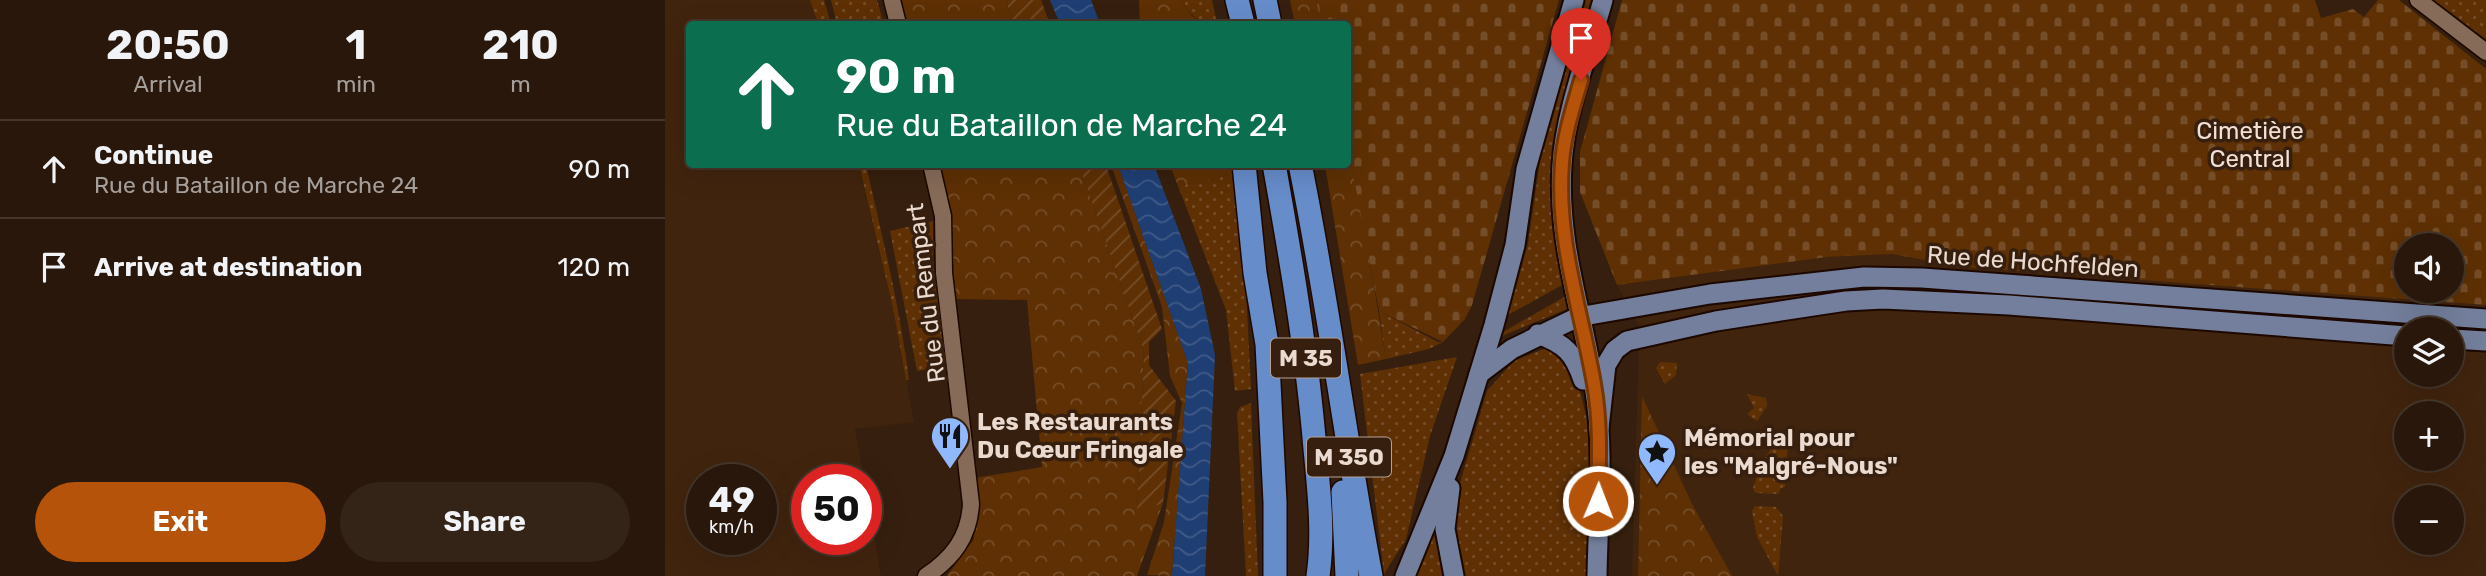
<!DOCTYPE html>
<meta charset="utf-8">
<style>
body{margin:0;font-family:Rubik,sans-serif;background:#342418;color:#f1f3f6;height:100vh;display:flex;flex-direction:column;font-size:26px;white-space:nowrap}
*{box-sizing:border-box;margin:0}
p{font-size:23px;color:#a59f9c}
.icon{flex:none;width:38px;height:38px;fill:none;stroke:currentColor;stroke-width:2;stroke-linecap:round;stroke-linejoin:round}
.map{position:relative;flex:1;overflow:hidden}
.panel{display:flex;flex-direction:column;background:#28170a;width:665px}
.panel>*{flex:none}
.banner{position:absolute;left:21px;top:21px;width:665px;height:147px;border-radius:7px;box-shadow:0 7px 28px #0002,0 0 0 2px #44362b;background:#0b6e4f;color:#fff;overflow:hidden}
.controls{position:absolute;left:1729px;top:233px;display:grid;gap:14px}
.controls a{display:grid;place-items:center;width:70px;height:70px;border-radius:50%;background:#28170a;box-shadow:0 7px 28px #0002,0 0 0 2px #44362b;font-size:35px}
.speed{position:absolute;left:21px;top:464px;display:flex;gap:14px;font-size:35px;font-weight:700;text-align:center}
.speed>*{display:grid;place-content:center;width:91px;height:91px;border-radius:50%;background:#28170a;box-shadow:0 7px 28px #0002,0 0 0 2px #44362b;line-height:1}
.speed small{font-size:18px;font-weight:400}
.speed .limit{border:10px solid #d22;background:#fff;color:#111}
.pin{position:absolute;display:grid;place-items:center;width:60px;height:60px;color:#fff;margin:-72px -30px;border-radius:50% 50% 50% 0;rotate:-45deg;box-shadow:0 0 7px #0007}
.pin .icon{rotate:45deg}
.me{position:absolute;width:77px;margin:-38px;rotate:1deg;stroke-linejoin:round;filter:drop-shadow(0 0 5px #0008)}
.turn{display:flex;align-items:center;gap:24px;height:147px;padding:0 35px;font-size:32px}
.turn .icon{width:91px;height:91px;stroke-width:2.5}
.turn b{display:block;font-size:49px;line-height:60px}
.eta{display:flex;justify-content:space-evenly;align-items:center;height:119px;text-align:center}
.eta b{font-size:42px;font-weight:700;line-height:49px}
.button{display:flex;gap:14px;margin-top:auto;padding:14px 35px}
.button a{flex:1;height:80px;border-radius:42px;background:#b45309;color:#fff;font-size:28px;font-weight:700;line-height:80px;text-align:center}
.button a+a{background:#342418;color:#f1f3f6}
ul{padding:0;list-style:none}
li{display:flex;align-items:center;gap:21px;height:98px;padding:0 35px;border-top:2px solid #44362b}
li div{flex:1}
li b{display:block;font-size:26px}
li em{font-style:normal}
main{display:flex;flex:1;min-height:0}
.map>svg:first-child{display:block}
.built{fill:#41240e;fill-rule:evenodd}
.grass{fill:url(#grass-dots)}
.forest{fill:url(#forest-crowns)}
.cemetery{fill:url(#cemetery-stones);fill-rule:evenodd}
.garden{fill:url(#garden-furrows)}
.water{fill:url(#water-waves)}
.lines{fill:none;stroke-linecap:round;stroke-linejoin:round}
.minor-casing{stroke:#1c0800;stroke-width:19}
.major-casing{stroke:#1c0800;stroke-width:23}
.highway-casing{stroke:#1c0800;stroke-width:26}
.minor{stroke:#866b58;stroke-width:16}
.major{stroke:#737f9c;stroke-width:19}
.highway{stroke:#668cca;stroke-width:23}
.route-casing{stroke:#753606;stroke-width:18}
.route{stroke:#b45309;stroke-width:12}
.labels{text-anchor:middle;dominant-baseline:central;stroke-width:7;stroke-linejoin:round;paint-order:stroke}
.shield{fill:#361f0e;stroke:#b4a296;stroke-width:2}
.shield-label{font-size:23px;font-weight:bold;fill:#eadad0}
.park-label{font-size:24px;fill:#f2e0d4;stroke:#361f0e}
.street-label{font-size:24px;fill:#eadad0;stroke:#361f0e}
.poi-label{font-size:24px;font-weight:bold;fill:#eadad0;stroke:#361f0e;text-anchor:start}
</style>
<main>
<section class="panel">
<div class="eta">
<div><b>20:50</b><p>Arrival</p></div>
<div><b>1</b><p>min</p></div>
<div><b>210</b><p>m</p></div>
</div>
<ul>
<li><svg class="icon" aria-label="ahead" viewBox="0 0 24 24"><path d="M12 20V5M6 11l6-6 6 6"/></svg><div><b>Continue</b><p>Rue du Bataillon de Marche 24</p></div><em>90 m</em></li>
<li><svg class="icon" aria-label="arrive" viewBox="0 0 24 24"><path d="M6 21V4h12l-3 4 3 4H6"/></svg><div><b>Arrive at destination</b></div><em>120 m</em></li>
</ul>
<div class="button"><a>Exit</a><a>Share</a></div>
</section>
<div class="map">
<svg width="1821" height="576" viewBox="0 0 1821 576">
<defs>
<pattern id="grass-dots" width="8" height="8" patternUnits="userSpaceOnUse" patternTransform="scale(1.75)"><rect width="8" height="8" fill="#5e3004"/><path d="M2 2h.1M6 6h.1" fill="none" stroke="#754d28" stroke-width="1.8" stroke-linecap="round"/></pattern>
<pattern id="forest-crowns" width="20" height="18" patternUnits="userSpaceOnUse" patternTransform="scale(1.75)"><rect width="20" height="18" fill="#5e3004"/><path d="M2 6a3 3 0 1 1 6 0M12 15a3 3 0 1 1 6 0" fill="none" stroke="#754d28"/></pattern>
<pattern id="cemetery-stones" width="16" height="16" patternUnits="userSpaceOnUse" patternTransform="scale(1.75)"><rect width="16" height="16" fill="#5e3004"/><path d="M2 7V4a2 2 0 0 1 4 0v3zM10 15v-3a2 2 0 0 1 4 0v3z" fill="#754d28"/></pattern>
<pattern id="garden-furrows" width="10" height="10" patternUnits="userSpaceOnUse" patternTransform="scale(1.75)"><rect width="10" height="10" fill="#5e3004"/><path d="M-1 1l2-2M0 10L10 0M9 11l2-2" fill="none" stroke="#754d28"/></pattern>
<pattern id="water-waves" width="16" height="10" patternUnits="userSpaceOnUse" patternTransform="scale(1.75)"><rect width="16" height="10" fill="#1f3f74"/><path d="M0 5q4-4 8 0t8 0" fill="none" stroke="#405a87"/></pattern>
</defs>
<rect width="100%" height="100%" fill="#361f0e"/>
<!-- built -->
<g class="built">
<path d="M0,0h145l8,24h-129v140l169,1 35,143 21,114 -59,7 9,50 -57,1v59h59v-50l15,87h-216zM37,480h59v59h-59z"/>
<path d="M1227,254l70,13 524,38v271h-854l7,-232 7,-6 -29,-53 210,-28zM1741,329h46v45h-46zM1741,413h46v45h-46zM1741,497h46v45h-46z"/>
</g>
<!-- grass -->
<g class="grass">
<path d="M145,0h14l7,24h-13z"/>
<path d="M166,0h46l7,24h-47z"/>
<path d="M515,0h32l5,24c-19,0 -26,-9 -37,-24z"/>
<path d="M917,0h14l-43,218 11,66 -56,31 20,-71 14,-97z"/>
<path d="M1769,0h52v39z"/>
<path d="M194,165h7c16,71 34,142 43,215h-3l-13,-72z"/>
<path d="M575,172l11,217 -16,2 -9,-81 -48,-124z"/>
<path d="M268,221v40l14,106 -30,4 -27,-140z"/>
<path d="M901,296l1,13 -65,27 1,-4z"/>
<path d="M714,311l59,31h5l-14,7 -43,10z"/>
<path d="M884,347l8,2 20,29 12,51 -1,147h-126l-8,-52 4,-34 29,-99 27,-30z"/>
<path d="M792,357l-27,79 -24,103 -22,35 -24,-200z"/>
<path d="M995,362l17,1 -1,12 -11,9 -9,-16z"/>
<path d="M1082,394l19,4 1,8 -10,15 -10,-7 7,-6z"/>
<path d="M586,403l7,173h-12l-9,-163 3,-6z"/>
<path d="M1124,425l-4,62 -4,1 -3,6 -23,-1 -2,-5 9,-27z"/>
<path d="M1090,506l21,1 7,9 -5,60 -21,-39 -5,-26z"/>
<path d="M771,526l9,50h-32l22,-50z"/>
</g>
<!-- forest -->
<g class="forest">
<path d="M233,0h108l7,24h-109z"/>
<path d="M474,0h41l12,16 12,8h-64z"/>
<path d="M625,0h26l5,24h-26z"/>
<path d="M683,146l15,74 23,139 -28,6 -33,-200 22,-1z"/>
<path d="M273,165h141l65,186 -7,160 26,-8 -26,73h-190l27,-37v-61l68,-11 -15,-167 -72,-1z"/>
<path d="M446,165h7l70,198 -16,213 -25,-1 17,-53 18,-119 -12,-27 -8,-69z"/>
<path d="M505,165h69l1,7 -62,14z"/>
<path d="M977,396l50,108 40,72h-94z"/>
</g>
<!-- cemetery -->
<g class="cemetery">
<path d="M651,0h243l-87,305 -7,14 -22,23 -64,-31 -31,-165 -1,-122h-26z"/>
<path d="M957,0h693l6,18 32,-9 11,8 14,-17h21l87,69v236l-524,-38 -70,-13 -65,3 -210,28 -37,-93v-40zM1741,245h46v45h-46z"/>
</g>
<!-- garden -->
<g class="garden">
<path d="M341,0h35l9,24h-37z"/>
<path d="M414,165h27l56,164 -13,13v23l27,36 -13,102 -26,9 7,-161z"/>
</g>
<!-- water -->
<g class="water">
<path d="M385,0h41l9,24h-40z"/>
<path d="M453,165h36l47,124 14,66 -10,221h-33l16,-213z"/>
</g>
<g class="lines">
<!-- minor casing -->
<g class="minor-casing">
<g id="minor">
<path d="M227,0l6,24"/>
<path d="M1753,0l68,52"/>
<path d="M261,576c27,-18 43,-39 45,-72l-27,-231 -1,-57 -12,-52"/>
</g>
</g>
<!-- major casing -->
<g class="major-casing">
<g id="major">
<path d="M873,334c27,10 36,19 45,46"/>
<path d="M1787,339l34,2"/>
<path d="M814,374l33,-25 66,-32 132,-23 154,-17 58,1 564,41"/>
<path d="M934,428l7,-63 9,-15 12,-9 89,-20 130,-20 37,-2 126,6 397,31"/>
<path d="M785,488l-5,41 9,47"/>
<path d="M740,576l49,-120 40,-131 21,-80 11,-76 48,-169"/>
<path d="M932,576c1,-63 8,-129 -3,-191 -12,-76 -37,-141 -32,-220 3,-53 27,-114 41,-165"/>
</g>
</g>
<!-- highway casing -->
<g class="highway-casing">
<g id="highway">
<path d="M572,0l6,24"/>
<path d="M600,0l5,24"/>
<path d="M579,164l11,109 12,71 8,158v74"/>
<path d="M609,164c17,95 33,189 41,285 4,42 9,85 3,127"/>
<path d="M635,164c28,137 45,275 71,412"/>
<path d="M678,492l4,84"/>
</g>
</g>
<!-- minor -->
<use href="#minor" class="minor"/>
<!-- major -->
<use href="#major" class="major"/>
<!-- highway -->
<use href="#highway" class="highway"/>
</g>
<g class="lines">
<!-- route casing -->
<g class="route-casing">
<path id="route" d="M916,80c-8,28 -17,55 -19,83 -6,77 19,146 32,221 7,39 5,78 4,117"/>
</g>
<!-- route -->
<use href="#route" class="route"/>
</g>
<!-- icons -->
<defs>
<g id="restaurant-pin" transform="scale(2.0125)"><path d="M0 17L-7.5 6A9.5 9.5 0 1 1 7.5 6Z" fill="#8fb8fd" stroke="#361f0e"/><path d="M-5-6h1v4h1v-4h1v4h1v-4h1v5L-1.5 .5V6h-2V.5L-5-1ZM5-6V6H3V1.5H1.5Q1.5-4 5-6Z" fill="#111"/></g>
<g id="sight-pin" transform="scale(2.0125)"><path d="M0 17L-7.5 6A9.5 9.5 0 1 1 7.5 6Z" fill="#8fb8fd" stroke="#361f0e"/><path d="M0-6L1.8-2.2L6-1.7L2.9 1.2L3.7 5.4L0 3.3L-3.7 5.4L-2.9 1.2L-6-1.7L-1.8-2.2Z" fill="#111"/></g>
</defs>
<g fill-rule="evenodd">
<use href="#restaurant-pin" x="285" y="436"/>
<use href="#sight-pin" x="992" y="452"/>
</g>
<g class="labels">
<!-- shield labels -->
<g class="shield">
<rect x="606" y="338.5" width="70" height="39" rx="5"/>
<rect x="642" y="437.5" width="84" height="39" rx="5"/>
</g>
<g class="shield-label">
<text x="641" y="358">M 35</text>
<text x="684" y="457">M 350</text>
</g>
<!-- park labels -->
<g class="park-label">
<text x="1585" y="131">Cimetière<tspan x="1585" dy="28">Central</tspan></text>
</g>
<!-- street labels -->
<g class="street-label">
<text transform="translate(1368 262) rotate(4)">Rue de Hochfelden</text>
<text transform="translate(261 293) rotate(-97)">Rue du Rempart</text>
</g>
<!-- poi labels -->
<g class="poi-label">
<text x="312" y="422">Les Restaurants<tspan x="312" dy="28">Du Cœur Fringale</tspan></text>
<text x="1019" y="438">Mémorial pour<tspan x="1019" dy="28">les "Malgré-Nous"</tspan></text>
</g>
</g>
</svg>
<div class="controls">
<a><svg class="icon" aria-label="sound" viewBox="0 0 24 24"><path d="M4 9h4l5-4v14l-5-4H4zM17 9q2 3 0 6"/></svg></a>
<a><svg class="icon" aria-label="layers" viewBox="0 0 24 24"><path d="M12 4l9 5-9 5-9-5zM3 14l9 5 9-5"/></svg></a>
<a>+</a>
<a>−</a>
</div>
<div class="speed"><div>49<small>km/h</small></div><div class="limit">50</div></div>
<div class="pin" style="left:916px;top:80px;background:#d93025"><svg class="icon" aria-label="arrive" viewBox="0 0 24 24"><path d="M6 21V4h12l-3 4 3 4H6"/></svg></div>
<svg class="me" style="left:933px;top:501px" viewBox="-20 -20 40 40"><circle r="17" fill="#b45309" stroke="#fff" stroke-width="3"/><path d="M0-11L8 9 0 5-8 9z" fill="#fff"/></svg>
<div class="banner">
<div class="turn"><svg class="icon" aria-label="ahead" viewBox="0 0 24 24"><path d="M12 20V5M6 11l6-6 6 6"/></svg><div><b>90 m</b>Rue du Bataillon de Marche 24</div></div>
</div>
</div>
</main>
